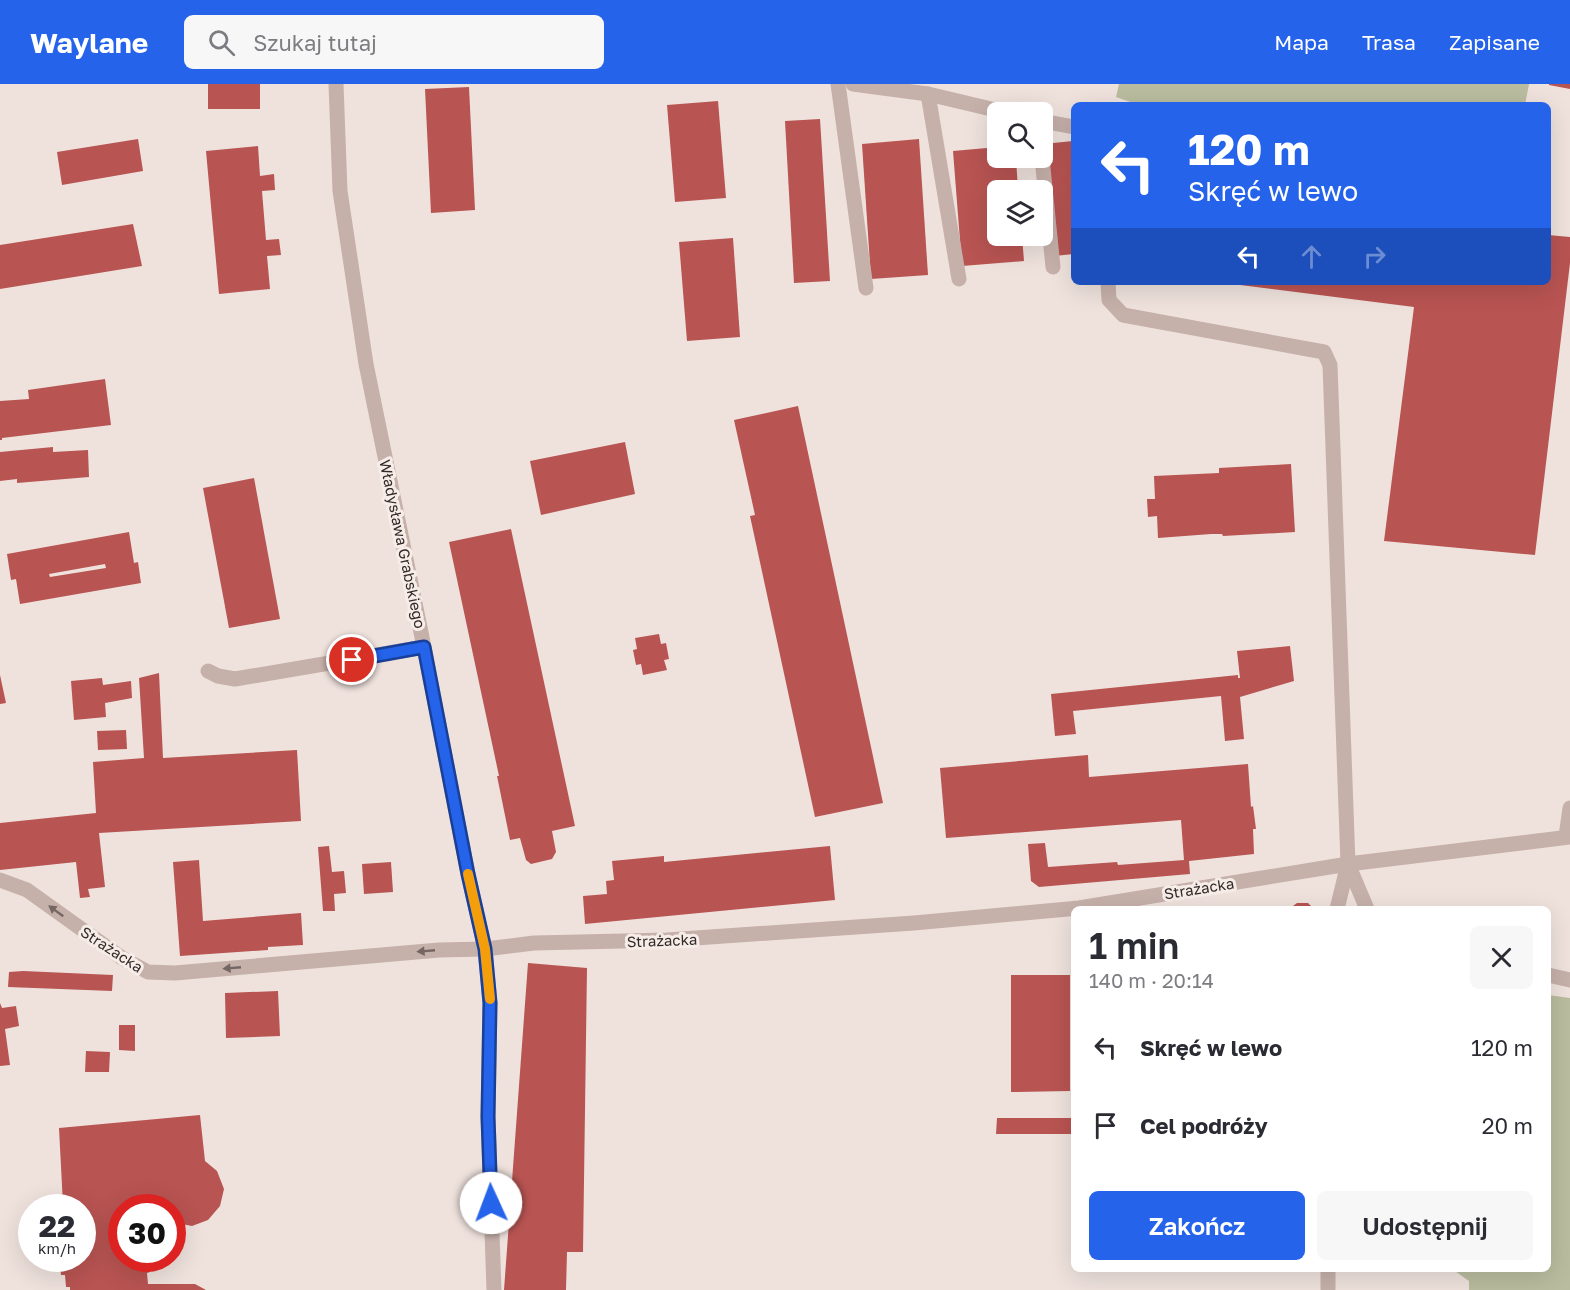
<!DOCTYPE html>
<html lang="pl">
<meta charset="utf-8">
<style>
body{margin:0;font-family:"Golos Text",sans-serif;background:#f7f7f7;color:#2b2b33;height:100vh;display:flex;flex-direction:column;font-size:22px;white-space:nowrap}
*{box-sizing:border-box;margin:0}
p{font-size:20px;color:#7c7c81}
.icon{flex:none;width:33px;height:33px;fill:none;stroke:currentColor;stroke-width:2;stroke-linecap:round;stroke-linejoin:round}
.map{position:relative;flex:1;overflow:hidden}
.panel{position:absolute;left:1071px;top:822px;width:480px;height:366px;display:flex;flex-direction:column;background:#fff;border-radius:9px;box-shadow:0 6px 24px #0002}
.panel>*{flex:none}
.top-card{position:absolute;left:1071px;top:18px;width:480px;height:183px;border-radius:9px;box-shadow:0 6px 24px #0002;background:#2563eb;color:#fff;overflow:hidden}
.controls{position:absolute;left:987px;top:18px;display:grid;gap:12px}
.controls a{display:grid;place-items:center;width:66px;height:66px;border-radius:9px;background:#fff;box-shadow:0 6px 24px #0002;font-size:30px}
.speed{position:absolute;left:18px;top:1110px;display:flex;gap:12px;font-size:30px;font-weight:700;text-align:center}
.speed>*{display:grid;place-content:center;width:78px;height:78px;border-radius:50%;background:#fff;box-shadow:0 6px 24px #0002;line-height:1}
.speed small{font-size:15px;font-weight:400}
.speed .limit{border:9px solid #d22;background:#fff;color:#111}
.pin{position:absolute;display:grid;place-items:center;width:51px;height:51px;color:#fff;margin:-26px;border:3px solid #fff;border-radius:50%;box-shadow:0 2px 6px #0007}
.me{position:absolute;width:66px;margin:-33px;rotate:358deg;stroke-linejoin:round;filter:drop-shadow(0 0 4px #0008)}
.turn{display:flex;align-items:center;gap:21px;height:126px;padding:0 18px;font-size:27px}
.turn .icon{width:78px;height:78px;stroke-width:2.5}
.turn b{display:block;font-size:42px;line-height:51px}
.lanes{display:flex;align-items:center;height:57px;padding:0 18px;background:#0003;justify-content:center;gap:30px;direction:ltr}
.lanes .off{opacity:.35}
.round{display:grid;place-items:center;flex:none;width:63px;height:63px;border-radius:9px;background:#f7f7f7}
.summary{display:flex;align-items:center;justify-content:space-between;height:102px;padding:0 18px}
h1{font-size:36px;font-weight:600;line-height:45px}
.action{display:flex;gap:12px;margin-top:auto;padding:12px 18px}
.action a{flex:1;height:69px;border-radius:9px;background:#2563eb;color:#fff;font-size:24px;font-weight:600;line-height:69px;text-align:center}
.action a+a{background:#f7f7f7;color:#2b2b33}
ul{padding:0;list-style:none}
li{display:flex;align-items:center;gap:18px;height:78px;padding:0 18px}
li div{flex:1}
li b{display:block;font-size:22px}
li em{font-style:normal}
header{display:flex;align-items:center;gap:36px;box-sizing:border-box;height:84px;padding:0 30px;background:#2563eb;color:#fff}
header strong{font-size:28px}
nav{display:flex;gap:33px;margin-inline-start:auto;font-size:21px}
.search{width:420px;height:54px;background:#f7f7f7;display:flex;align-items:center;gap:15px;box-sizing:border-box;padding:0 21px;border-radius:9px;color:#7c7c81;font-size:22px}
.map>svg:first-child{display:block}
.green{fill:#b9bc9e}
.building{fill:#b85452;fill-rule:evenodd}
.lines{fill:none;stroke-linecap:round;stroke-linejoin:round}
.minor{stroke:#c6b0aa;stroke-width:15}
.oneway{fill:#766663}
.route-casing{stroke:#184099;stroke-width:15}
.route{stroke:#2563eb;stroke-width:10}
.slow{stroke:#f59e0b;stroke-width:10}
.labels{text-anchor:middle;dominant-baseline:central;stroke-width:6;stroke-linejoin:round;paint-order:stroke}
.street-label{font-size:15px;fill:#342a29;stroke:#f7ede8}
</style>
<header>
<strong>Waylane</strong>
<div class="search"><svg class="icon" aria-label="search" viewBox="0 0 24 24"><circle cx="10" cy="10" r="6"/><path d="M15 15l6 6"/></svg>Szukaj tutaj</div>
<nav><a>Mapa</a><a>Trasa</a><a>Zapisane</a></nav>
</header>
<div class="map">
<svg width="1570" height="1206" viewBox="0 0 1570 1206">
<rect width="100%" height="100%" fill="#efe2dd"/>
<!-- green -->
<g class="green">
<path d="M1119,0h410l-4,21h-386l-23,-8z"/>
<path d="M1548,911l22,3v292h-101v-9l-17,-12h96z"/>
</g>
<!-- building -->
<g class="building">
<rect x="208" y="0" width="52" height="25"/>
<path d="M1549,0h21v5l-21,-4z"/>
<path d="M469,3l6,123 -44,3 -6,-124z"/>
<path d="M718,17l8,97 -51,4 -8,-97z"/>
<path d="M820,35l10,162 -36,2 -9,-162z"/>
<path d="M138,55l5,32 -81,14 -5,-33z"/>
<path d="M919,55l9,136 -57,4 -9,-135z"/>
<path d="M1073,57l1,113 -20,2 -11,-112z"/>
<path d="M258,62l2,30 14,-2 1,16 -13,1 4,49 13,-1 2,16 -14,1 3,33 -51,5 -13,-143z"/>
<path d="M998,63v11h18l2,32h-20v46h24l2,25 -62,5 -9,-115z"/>
<path d="M133,140l9,42 -142,23v-44z"/>
<path d="M1548,151l22,2v26l-35,292 -151,-14 30,-234 -198,-25h332z"/>
<path d="M733,154l7,99 -53,4 -8,-99z"/>
<path d="M105,295l6,46 -109,13v2h-2v-39l29,-2 -1,-9z"/>
<path d="M798,322l85,397 -68,14 -65,-301 5,-1 -21,-95z"/>
<path d="M625,358l10,52 -94,21 -11,-54z"/>
<path d="M53,363v5l35,-2 1,27 -72,6v-4l-17,2v-29z"/>
<path d="M1291,380l4,68 -72,4 -1,-2h-11l-53,4 -1,-22 -9,1 -1,-18h8l-1,-23 65,-3v-5z"/>
<path d="M254,394l26,141 -51,9 -26,-140z"/>
<path d="M511,445l64,297 -23,5 4,21 -4,7 -21,5 -5,-4 -6,-22 -10,2 -13,-64h2l-50,-234z"/>
<path d="M129,448l5,31 4,-1 3,21 -121,21 -4,-25 -5,1 -4,-26zM105,480l1,4 -56,9 -1,-3z"/>
<path d="M659,550l2,10 5,-1 3,16 -5,1 3,10 -24,5 -2,-11 -5,1 -3,-15 4,-1 -2,-11z"/>
<path d="M1290,562l4,35 -54,16 4,42 -19,2 -4,-45 -148,15 3,23 -21,2 -4,-42 187,-19v3h2l-3,-27z"/>
<path d="M159,589l4,85 134,-8 4,71 -202,12 6,54 -17,2 2,8 -10,1 -4,-36 -76,8v-47l96,-10 -3,-51 51,-4 -5,-80z"/>
<path d="M0,591l6,28 -6,1z"/>
<path d="M102,594l1,7 28,-4 1,17 -27,5 1,14 -32,3 -3,-39z"/>
<path d="M126,646l1,19 -29,1 -1,-19z"/>
<path d="M1088,671l1,22 159,-13 3,43 2,-1 3,23h-3l1,25 -65,7 1,13 -151,13 -8,-6 -3,-37 17,-1 3,24 69,-5 1,3 66,-5 -3,-40 -235,18 -6,-70z"/>
<path d="M329,762l3,26 12,-1 2,22 -12,1 1,17h-12l-5,-64z"/>
<path d="M830,762l5,54 -250,24 -2,-28 24,-2 -1,-13 8,-1 -2,-19 52,-5v6z"/>
<path d="M199,776l4,61 98,-8 2,32 -35,2v3l-88,6 -7,-94z"/>
<path d="M391,778l2,30 -29,2 -2,-30z"/>
<path d="M1297,819h11l6,6h-25z"/>
<path d="M528,879l59,5 -4,284h-16l-1,38h-62z"/>
<path d="M23,887l90,4 -1,16 -104,-4 1,-15z"/>
<path d="M1011,891h59v116l-59,1z"/>
<path d="M278,907l2,45 -54,2 -1,-45z"/>
<path d="M0,919l2,5 14,-2 3,20 -14,3 5,36 -10,1z"/>
<path d="M119,941h16v26l-16,-1z"/>
<path d="M86,967l24,1 -1,20h-24z"/>
<path d="M200,1031l5,46 12,10 7,18 -4,17 -12,14 -16,6 -15,-3 -5,-3v-12h-50v50h27l1,14 -3,1 1,11h47l11,6h-136v-3h-4l-1,-12h-4l-1,-13 4,-1v-3h18v-50h-17l-1,-4 -1,1 -4,-77z"/>
<path d="M997,1034h77v16h-78z"/>
</g>
<g class="lines">
<!-- minor -->
<g class="minor">
<path d="M336,0l4,107 26,173 58,283 44,227 17,75 5,54 -2,114 6,173"/>
<path d="M838,0l28,204"/>
<path d="M853,0l75,10 76,18"/>
<path d="M928,10l31,185"/>
<path d="M1042,37l32,6"/>
<path d="M1042,74l11,109"/>
<path d="M1108,198l1,18 14,15 201,37 6,13 18,499 -11,45"/>
<path d="M208,587l10,5 17,3 189,-32"/>
<path d="M1566,752l4,-28"/>
<path d="M1348,780l19,45"/>
<path d="M0,796l27,10 95,68 26,14 27,1 264,-23 46,-1 49,-6 133,-3 247,-17 165,-15 269,-44 222,-27"/>
<path d="M1548,891l22,5"/>
<path d="M1328,1185v21"/>
</g>
</g>
<!-- one-way arrows -->
<defs><path id="oneway-solid" d="M-6-.8H1V-3.2L6.5 0L1 3.2V.8H-6Z" transform="scale(1.5)"/></defs>
<g class="oneway">
<use href="#oneway-solid" transform="translate(56 827) rotate(-144)"/>
<use href="#oneway-solid" transform="translate(426 867) rotate(175)"/>
<use href="#oneway-solid" transform="translate(232 884) rotate(175)"/>
</g>
<g class="lines">
<!-- route casing -->
<g class="route-casing">
<path id="route" d="M352,576l72,-13 44,227 17,75 5,54 -2,114 3,86"/>
</g>
<!-- route -->
<use href="#route" class="route"/>
<!-- slow -->
<path class="slow" d="M468,790l17,75 5,50"/>
</g>
<g class="labels">
<!-- street labels -->
<g class="street-label">
<text transform="translate(403 460) rotate(78)">Władysława Grabskiego</text>
<text transform="translate(1199 804) rotate(-9)">Strażacka</text>
<text transform="translate(662 856) rotate(-2)">Strażacka</text>
<text transform="translate(112 865) rotate(33)">Strażacka</text>
</g>
</g>
</svg>
<div class="controls">
<a><svg class="icon" aria-label="search" viewBox="0 0 24 24"><circle cx="10" cy="10" r="6"/><path d="M15 15l6 6"/></svg></a>
<a><svg class="icon" aria-label="layers" viewBox="0 0 24 24"><path d="M12 4l9 5-9 5-9-5zM3 14l9 5 9-5"/></svg></a>
</div>
<div class="speed"><div>22<small>km/h</small></div><div class="limit">30</div></div>
<div class="pin" style="left:352px;top:576px;background:#d93025"><svg class="icon" aria-label="arrive" viewBox="0 0 24 24"><path d="M6 21V4h12l-3 4 3 4H6"/></svg></div>
<svg class="me" style="left:491px;top:1119px" viewBox="-20 -20 40 40"><circle r="19" fill="#fff"/><path d="M0-13L10 11 0 6-10 11z" fill="#2563eb"/></svg>
<div class="top-card">
<div class="turn"><svg class="icon" aria-label="left" viewBox="0 0 24 24"><path d="M17 20v-9H6M10 6l-5 5 5 5"/></svg><div><b>120 m</b>Skręć w lewo</div></div>
<div class="lanes"><svg class="icon" aria-label="left" viewBox="0 0 24 24"><path d="M17 20v-9H6M10 6l-5 5 5 5"/></svg><svg class="icon off" aria-label="ahead" viewBox="0 0 24 24"><path d="M12 20V5M6 11l6-6 6 6"/></svg><svg class="icon off" aria-label="right" viewBox="0 0 24 24"><path d="M7 20v-9h11M14 6l5 5-5 5"/></svg></div>
</div>
<section class="panel">
<div class="summary"><div><h1>1 min</h1><p>140 m · 20:14</p></div><a class="round"><svg class="icon" aria-label="close" viewBox="0 0 24 24"><path d="M6 6l12 12M18 6L6 18"/></svg></a></div>
<ul>
<li><svg class="icon" aria-label="left" viewBox="0 0 24 24"><path d="M17 20v-9H6M10 6l-5 5 5 5"/></svg><div><b>Skręć w lewo</b></div><em>120 m</em></li>
<li><svg class="icon" aria-label="arrive" viewBox="0 0 24 24"><path d="M6 21V4h12l-3 4 3 4H6"/></svg><div><b>Cel podróży</b></div><em>20 m</em></li>
</ul>
<div class="action"><a>Zakończ</a><a>Udostępnij</a></div>
</section>
</div>
